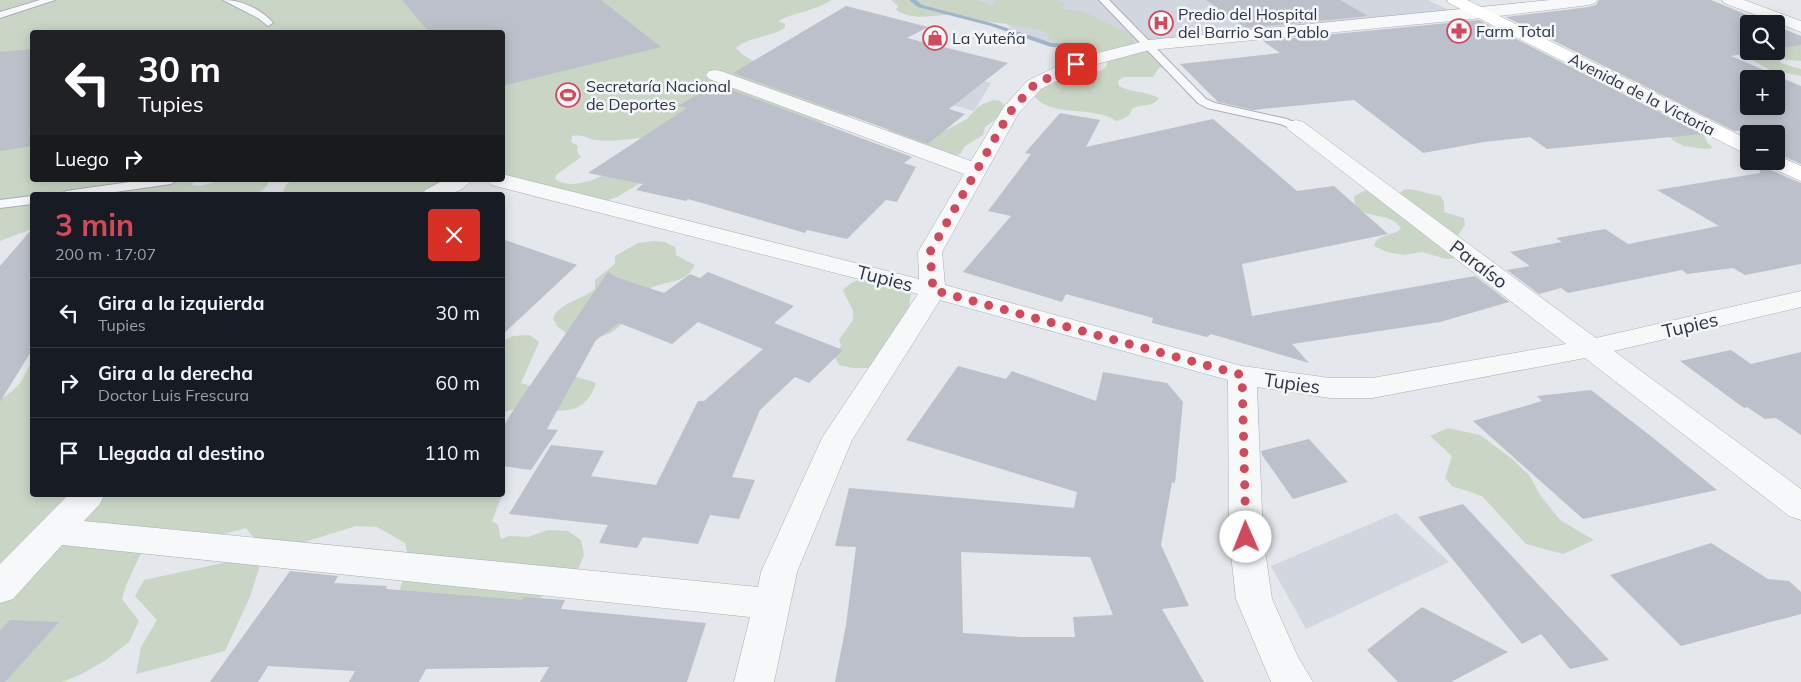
<!DOCTYPE html>
<html lang="es">
<meta charset="utf-8">
<style>
body{margin:0;font-family:Mulish,sans-serif;background:#242831;color:#f1f3f6;height:100vh;display:flex;flex-direction:column;font-size:19px;white-space:nowrap}
*{box-sizing:border-box;margin:0}
p{font-size:16px;color:#9ea1a6}
.icon{flex:none;width:28px;height:28px;fill:none;stroke:currentColor;stroke-width:2;stroke-linecap:round;stroke-linejoin:round}
.map{position:relative;flex:1;overflow:hidden}
.details{position:absolute;left:30px;top:192px;width:475px;height:305px;display:flex;flex-direction:column;background:#171b24;border-radius:5px;box-shadow:0 2px 12px #0003}
.details>*{flex:none}
.top-card{position:absolute;left:30px;top:30px;width:475px;height:152px;border-radius:5px;box-shadow:0 2px 12px #0003;background:#202124;color:#fff;overflow:hidden}
.buttons{position:absolute;left:1740px;top:15px;display:grid;gap:10px}
.buttons a{display:grid;place-items:center;width:45px;height:45px;border-radius:5px;background:#171b24;box-shadow:0 2px 12px #0003;font-size:25px}
.pin{position:absolute;display:grid;place-items:center;width:42px;height:42px;color:#fff;margin:-21px;border-radius:10px;box-shadow:0 2px 8px #0006}
.me{position:absolute;width:55px;margin:-28px;rotate:359deg;stroke-linejoin:round;filter:drop-shadow(0 0 4px #0008)}
.turn{display:flex;align-items:center;gap:18px;height:105px;padding:0 25px;font-size:22px}
.turn .icon{width:65px;height:65px;stroke-width:2.5}
.turn b{display:block;font-size:35px;line-height:42px}
.then{display:flex;align-items:center;height:48px;padding:0 25px;background:#0003;gap:10px;font-size:19px}
.round{display:grid;place-items:center;flex:none;width:52px;height:52px;border-radius:5px;background:#242831}
.head{display:flex;align-items:center;justify-content:space-between;height:85px;padding:0 25px}
h1{font-size:30px;font-weight:700;line-height:38px;color:#d1495b}
ul{padding:0;list-style:none}
li{display:flex;align-items:center;gap:15px;height:70px;padding:0 25px;border-top:1px solid #363941}
li div{flex:1}
li b{display:block;font-size:19px}
li em{font-style:normal}
.map>svg:first-child{display:block}
.built{fill:#d2d6de}
.green{fill:#c9d6c5}
.lines{fill:none;stroke-linecap:round;stroke-linejoin:round}
.stream{fill:#9fb4cc;fill-rule:evenodd}
.building{fill:#bbc0ca;fill-rule:evenodd}
.lane-casing{stroke:#a9aeb7;stroke-width:2}
.street-casing{stroke:#a9aeb7;stroke-width:1}
.secondary-casing{stroke:#a9aeb7;stroke-width:1}
.lane{fill:#f7f8fa;fill-rule:evenodd}
.street{fill:#f7f8fa;fill-rule:evenodd}
.secondary{fill:#fff;fill-rule:evenodd}
.route{stroke:#d1495b;stroke-width:9;stroke-dasharray:0 16.2}
.labels{text-anchor:middle;dominant-baseline:central;stroke-width:5;stroke-linejoin:round;paint-order:stroke}
.far-poi-label{font-size:16px;fill:#2b3445;stroke:#f4f6f9;text-anchor:start}
.far-street-label{font-size:16px;fill:#2b3445;stroke:#f4f6f9}
.street-label{font-size:19px;fill:#2b3445;stroke:#f4f6f9}
</style>
<div class="map">
<svg width="1801" height="682" viewBox="0 0 1801 682">
<rect width="100%" height="100%" fill="#e4e7ec"/>
<!-- built -->
<g class="built">
<path d="M982,0h446l21,10 -259,25 -110,17 -64,-19z"/>
<path d="M920,63l71,20 -17,28 -91,-26z"/>
<path d="M1396,513l53,49 -143,67 -35,-63z"/>
</g>
<!-- green -->
<g class="green">
<path d="M0,0h832c-20,12 -37,12 -54,21l7,3v4c-16,10 -35,8 -49,20l7,7 106,60 -8,4 -16,4 -169,15c-20,-2 -40,5 -60,2 -9,-1 -15,-7 -24,-4l-1,6 7,4 -1,6 4,5 -25,18 -1,4c18,13 47,-3 64,-11l30,11c-16,6 -34,24 -51,22 -10,-1 -21,-6 -31,-9l-4,-3 -28,1 -32,-12 -1,-146h-470v148h164l-5,5 9,1 23,-6h46l-2,6 -10,9h-225v34l-32,12z"/>
<path d="M891,0h89l12,5 4,-5h61l8,4 -4,5 23,3 48,23 3,11c-9,1 -19,4 -28,5 -17,0 -47,-2 -60,-14l2,-4c-23,-8 -48,-10 -72,-12 -9,-1 -16,-6 -26,-6 -20,-1 -36,7 -55,-5l2,-4z"/>
<path d="M1801,38v23l-22,-2 2,4 20,6v7l-31,-6 -27,-15 -1,-7 7,3h27v-11z"/>
<path d="M1150,48c8,2 16,6 18,15l-10,6 -5,8h-30l-5,4 1,5c13,7 27,5 40,12 -6,10 -18,5 -27,11 -2,7 -7,9 -15,12 -6,-3 -12,-6 -19,-7 -19,-5 -52,0 -64,-19l11,-14 34,-10h22l5,-4 3,-9z"/>
<path d="M994,100l6,1 5,5 -5,10 -15,11 -2,8 -18,11 -4,7 -8,4 -66,-24 3,-6 45,9 32,-17 11,-12 7,-4z"/>
<path d="M1635,104c15,1 24,3 32,15 13,3 23,10 36,14l4,9 6,6 -8,1 -21,-3 -10,-5z"/>
<path d="M292,180h171l-14,12 -6,3h-91l-4,-2 -49,2 -16,-3 3,-7z"/>
<path d="M1410,189l30,7 4,6v10l20,6 1,7 -8,12 1,21 -12,1 -24,-7 -19,3 -16,-3 -13,-6 1,-3c6,-10 18,-7 26,-14 -8,-20 -48,-6 -47,-33l12,-6 32,5 5,-5z"/>
<path d="M654,241l11,1 10,5 1,8 19,10c-12,21 -27,14 -46,24 -4,3 -8,10 -12,15 -21,30 -26,33 -62,36l-18,-14 -4,-8c8,-16 28,-18 42,-29v-9l20,-16v-8l23,-13z"/>
<path d="M877,272l34,18 -2,18 -39,60h-17l-14,-3 -5,-10 7,-9 -2,-6 14,-20v-9l-10,-21 8,-7z"/>
<path d="M530,335l9,7 -18,41 13,4 34,-13 28,9c-13,41 -48,24 -78,26 -5,0 -11,2 -15,4v-72l10,-5z"/>
<path d="M32,363v132h470l-10,26 6,4 3,14 8,-3 19,1 20,-7 20,1 13,9 3,15 -7,17 -17,15 -24,13 -49,12 -87,-22 8,-33 -3,-14 -28,-16 -21,-1 -68,21 -34,-9 -8,-10 -48,13 -55,8 -16,34 -5,16 17,22 -10,21 -23,18 -26,15 -18,7h-62v-282c8,-6 17,-12 22,-20 4,-7 5,-11 10,-17z"/>
<path d="M1448,428l32,7 31,23 18,17 11,20 20,25 34,20 -31,14 -37,-10 -44,-48 -30,-10 -7,-8 7,-22 -22,-20z"/>
<path d="M262,559l-12,38 -25,54 -89,23 5,-27 16,-27 -22,-24 9,-16 88,-19z"/>
</g>
<g class="lines">
<!-- stream -->
<path class="stream" d="M909,0h7l6,5 73,19 57,19 30,1 4,2 -4,2 -31,-1 -60,-21 -73,-19z"/>
</g>
<!-- building -->
<g class="building">
<path d="M402,0h199l60,47 -159,39v-54h-73z"/>
<path d="M1206,0h134l28,16 -122,12z"/>
<path d="M1599,0h112l59,24h-21v27h12l-30,5 70,30v78l-25,-11v-19h-21l-1,-5 -20,2 -228,-114 83,-10 7,-2zM1749,79h27v27h-27z"/>
<path d="M846,6l82,21 -21,11 101,25 -59,46 16,5 -37,30 -195,-71z"/>
<path d="M1479,20l223,114 -155,15 -17,-12 -46,5 -61,11 -69,-53 -101,10 -35,-8 -38,-38 100,-11 -17,-12z"/>
<path d="M1776,26l25,10v9l-25,4z"/>
<path d="M32,49v97l-32,5v-99z"/>
<path d="M716,84l196,73 -8,6 12,4 -19,35 -11,-2 -39,39 -40,-9 -2,3 -117,-34 -2,2 -50,-11 7,-6 -55,-11 99,-65 -9,-2z"/>
<path d="M1060,113l40,7 -14,27 127,-28 84,72 37,-5 54,48 -146,30 10,52 223,-40 34,26 -69,20 -148,22 17,19 -98,-29 -4,3 -55,-14 1,-5 -87,-24 -4,8 -99,-30 48,-56 -23,-5 43,-57 -6,-1z"/>
<path d="M1758,161h5l3,7 35,15v81l-56,11 -12,-7 -46,6 -5,-4 -114,23 -7,-5 -22,6 -32,-24 23,-4 -20,-14 52,-10 -6,-4 49,-9 23,15 91,-18 -62,-36 103,-17z"/>
<path d="M32,229v121l-32,52v-136z"/>
<path d="M502,239l75,26 -75,70z"/>
<path d="M608,272l8,5 48,16 26,-19 10,4 8,-6 86,34 -20,17 69,27 -34,33 -14,-6 -35,33 -28,67 23,3 -16,39 -29,-4 -12,29 -55,-7 -6,11 -38,-5 9,-18 -99,-11 42,-69 53,6 -13,25 65,9 42,-84h6l59,-52 -65,-27 -26,22 -53,-21 -23,17 -49,89 11,1 -27,40 -29,-4v-38l16,-25z"/>
<path d="M1731,350l20,14 50,-12v83l-25,-17 -11,1 -18,-12 -3,1 -64,-47z"/>
<path d="M958,366l48,13 6,-8 84,30 7,-29 64,11 16,19 -8,81 -3,-1 -11,63 28,61 -27,3 42,73h-369l11,-57 10,-78 -21,-1 14,-58 225,20 3,-16 -171,-52zM961,552l129,5 23,58 -40,2 2,20h-55l-57,-4z"/>
<path d="M1591,390l61,47 65,53 -134,29 -110,-98 69,-20 -5,-5z"/>
<path d="M1309,439l39,43 -55,17 -31,-44 -1,-4z"/>
<path d="M1463,504l146,156 -39,9 -29,-35 -19,10 -104,-127z"/>
<path d="M1711,543l57,36 21,2 12,11v22l-120,32 -71,-71z"/>
<path d="M290,571l48,5 -4,7 53,3 -1,3 136,11 2,-3 41,3 -4,9 145,14 -19,59h-147l9,-15 -123,2 -7,13h-70l6,-11 -87,-5 -10,16h-48z"/>
<path d="M1422,607l86,45 -57,30h-53l-31,-32z"/>
<path d="M10,620l49,2 -54,60h-5v-51z"/>
</g>
<g class="lines">
<!-- lane casing -->
<g class="lane-casing">
<g id="lane">
<path d="M40,0h15l-55,18v-6z"/>
<path d="M223,0c18,0 39,9 50,23l-5,3 -10,-8z"/>
<path d="M1099,0h10l97,99 9,4 72,16 15,7 -6,4 -16,-6 -73,-16 -9,-5z"/>
<path d="M144,180h33l-6,4 -77,11h-35l7,-4z"/>
<path d="M32,196v8l-32,4v-8z"/>
</g>
</g>
<!-- street casing -->
<g class="street-casing">
<g id="street">
<path d="M1550,0h47l-2,3 -6,2 -107,13 -332,32 -68,18 -41,21 -23,25 -76,138 3,33 297,81 88,12h42l194,-34 -277,-214 -3,-4 3,-4 7,-2 7,2 293,216 205,-47v16l-187,44 187,138v31l-12,-4 -204,-158 -213,40h-42l-73,-11 6,150 9,62 26,58 15,25h-42l-35,-83 -7,-62 -1,-157 -288,-80 -88,140 -55,132 -23,110h-40l16,-65 -688,-72 -49,54 -13,4v-39l68,-69h36l-4,9 -16,17 674,66 3,-15 61,-134 96,-144 -427,-109 -3,-5h14v-6l417,105 -1,-27 46,-78 -255,-95 -3,-4 3,-4 6,-1 6,1 250,90 32,-53 24,-27 43,-21 79,-20z"/>
<path d="M1722,0h22l57,21v11l-77,-29z"/>
<path d="M444,180h27c-11,17 -31,15 -49,15l3,-5z"/>
</g>
</g>
<!-- secondary casing -->
<g class="secondary-casing">
<g id="secondary">
<path d="M1447,0h20l282,140v14l-7,-2 -293,-149z"/>
<path d="M1776,155l25,11v15l-34,-15 -2,-5h11z"/>
</g>
</g>
<!-- lane -->
<use href="#lane" class="lane"/>
<!-- street -->
<use href="#street" class="street"/>
<!-- secondary -->
<use href="#secondary" class="secondary"/>
</g>
<g class="lines">
<!-- route -->
<path class="route" d="M1076,64l-42,21 -24,27 -80,140 3,38 309,85 4,162"/>
</g>
<!-- icons -->
<defs>
<g id="hospital-ring" transform="scale(1.25)"><circle r="9.5" fill="#f4f6f9" stroke="#d1495b" stroke-width="1.5"/><path d="M-5-5h3v3.5h4V-5h3V5h-3V1.5h-4V5h-3Z" fill="#d1495b"/></g>
<g id="pharmacy-ring" transform="scale(1.25)"><circle r="9.5" fill="#f4f6f9" stroke="#d1495b" stroke-width="1.5"/><path d="M-2-6h4v4h4v4h-4v4h-4v-4h-4v-4h4Z" fill="#d1495b"/></g>
<g id="shop-ring" transform="scale(1.25)"><circle r="9.5" fill="#f4f6f9" stroke="#d1495b" stroke-width="1.5"/><path d="M-5-2.5h2.3a2.7 3.5 0 0 1 5.4 0H5L5.5 6h-11ZM-1.5-2.5h3a1.5 2.3 0 0 0-3 0Z" fill="#d1495b"/></g>
<g id="stadium-ring" transform="scale(1.25)"><circle r="9.5" fill="#f4f6f9" stroke="#d1495b" stroke-width="1.5"/><path d="M0-5a6.5 5 0 1 0 0 10a6.5 5 0 1 0 0-10ZM-3.5-1.8h7v3.6h-7Z" fill="#d1495b"/></g>
</defs>
<g fill-rule="evenodd">
<use href="#hospital-ring" x="1161" y="23"/>
<use href="#pharmacy-ring" x="1459" y="31"/>
<use href="#shop-ring" x="935" y="38"/>
<use href="#stadium-ring" x="568" y="95"/>
</g>
<g class="labels">
<!-- far-poi labels -->
<g class="far-poi-label">
<text x="1178" y="14">Predio del Hospital<tspan x="1178" dy="18">del Barrio San Pablo</tspan></text>
<text x="1476" y="31">Farm Total</text>
<text x="952" y="38">La Yuteña</text>
<text x="586" y="86">Secretaría Nacional<tspan x="586" dy="18">de Deportes</tspan></text>
</g>
<!-- far-street labels -->
<g class="far-street-label">
<text transform="translate(1642 94) rotate(27)">Avenida de la Victoria</text>
</g>
<!-- street labels -->
<g class="street-label">
<text transform="translate(1479 264) rotate(37)">Paraíso</text>
<text transform="translate(885 278) rotate(14)">Tupies</text>
<text transform="translate(1690 325) rotate(-13)">Tupies</text>
<text transform="translate(1292 383) rotate(8)">Tupies</text>
</g>
</g>
</svg>
<div class="buttons">
<a><svg class="icon" aria-label="search" viewBox="0 0 24 24"><circle cx="10" cy="10" r="6"/><path d="M15 15l6 6"/></svg></a>
<a>+</a>
<a>−</a>
</div>
<div class="pin" style="left:1076px;top:64px;background:#d93025"><svg class="icon" aria-label="arrive" viewBox="0 0 24 24"><path d="M6 21V4h12l-3 4 3 4H6"/></svg></div>
<svg class="me" style="left:1246px;top:537px" viewBox="-20 -20 40 40"><circle r="19" fill="#fff"/><path d="M0-13L10 11 0 6-10 11z" fill="#d1495b"/></svg>
<div class="top-card">
<div class="turn"><svg class="icon" aria-label="left" viewBox="0 0 24 24"><path d="M17 20v-9H6M10 6l-5 5 5 5"/></svg><div><b>30 m</b>Tupies</div></div>
<div class="then">Luego<svg class="icon" aria-label="right" viewBox="0 0 24 24"><path d="M7 20v-9h11M14 6l5 5-5 5"/></svg></div>
</div>
<section class="details">
<div class="head"><div><h1>3 min</h1><p>200 m · 17:07</p></div><a class="round" style="background:#d93025;color:#fff"><svg class="icon" aria-label="close" viewBox="0 0 24 24"><path d="M6 6l12 12M18 6L6 18"/></svg></a></div>
<ul>
<li><svg class="icon" aria-label="left" viewBox="0 0 24 24"><path d="M17 20v-9H6M10 6l-5 5 5 5"/></svg><div><b>Gira a la izquierda</b><p>Tupies</p></div><em>30 m</em></li>
<li><svg class="icon" aria-label="right" viewBox="0 0 24 24"><path d="M7 20v-9h11M14 6l5 5-5 5"/></svg><div><b>Gira a la derecha</b><p>Doctor Luis Frescura</p></div><em>60 m</em></li>
<li><svg class="icon" aria-label="arrive" viewBox="0 0 24 24"><path d="M6 21V4h12l-3 4 3 4H6"/></svg><div><b>Llegada al destino</b></div><em>110 m</em></li>
</ul>
</section>
</div>
